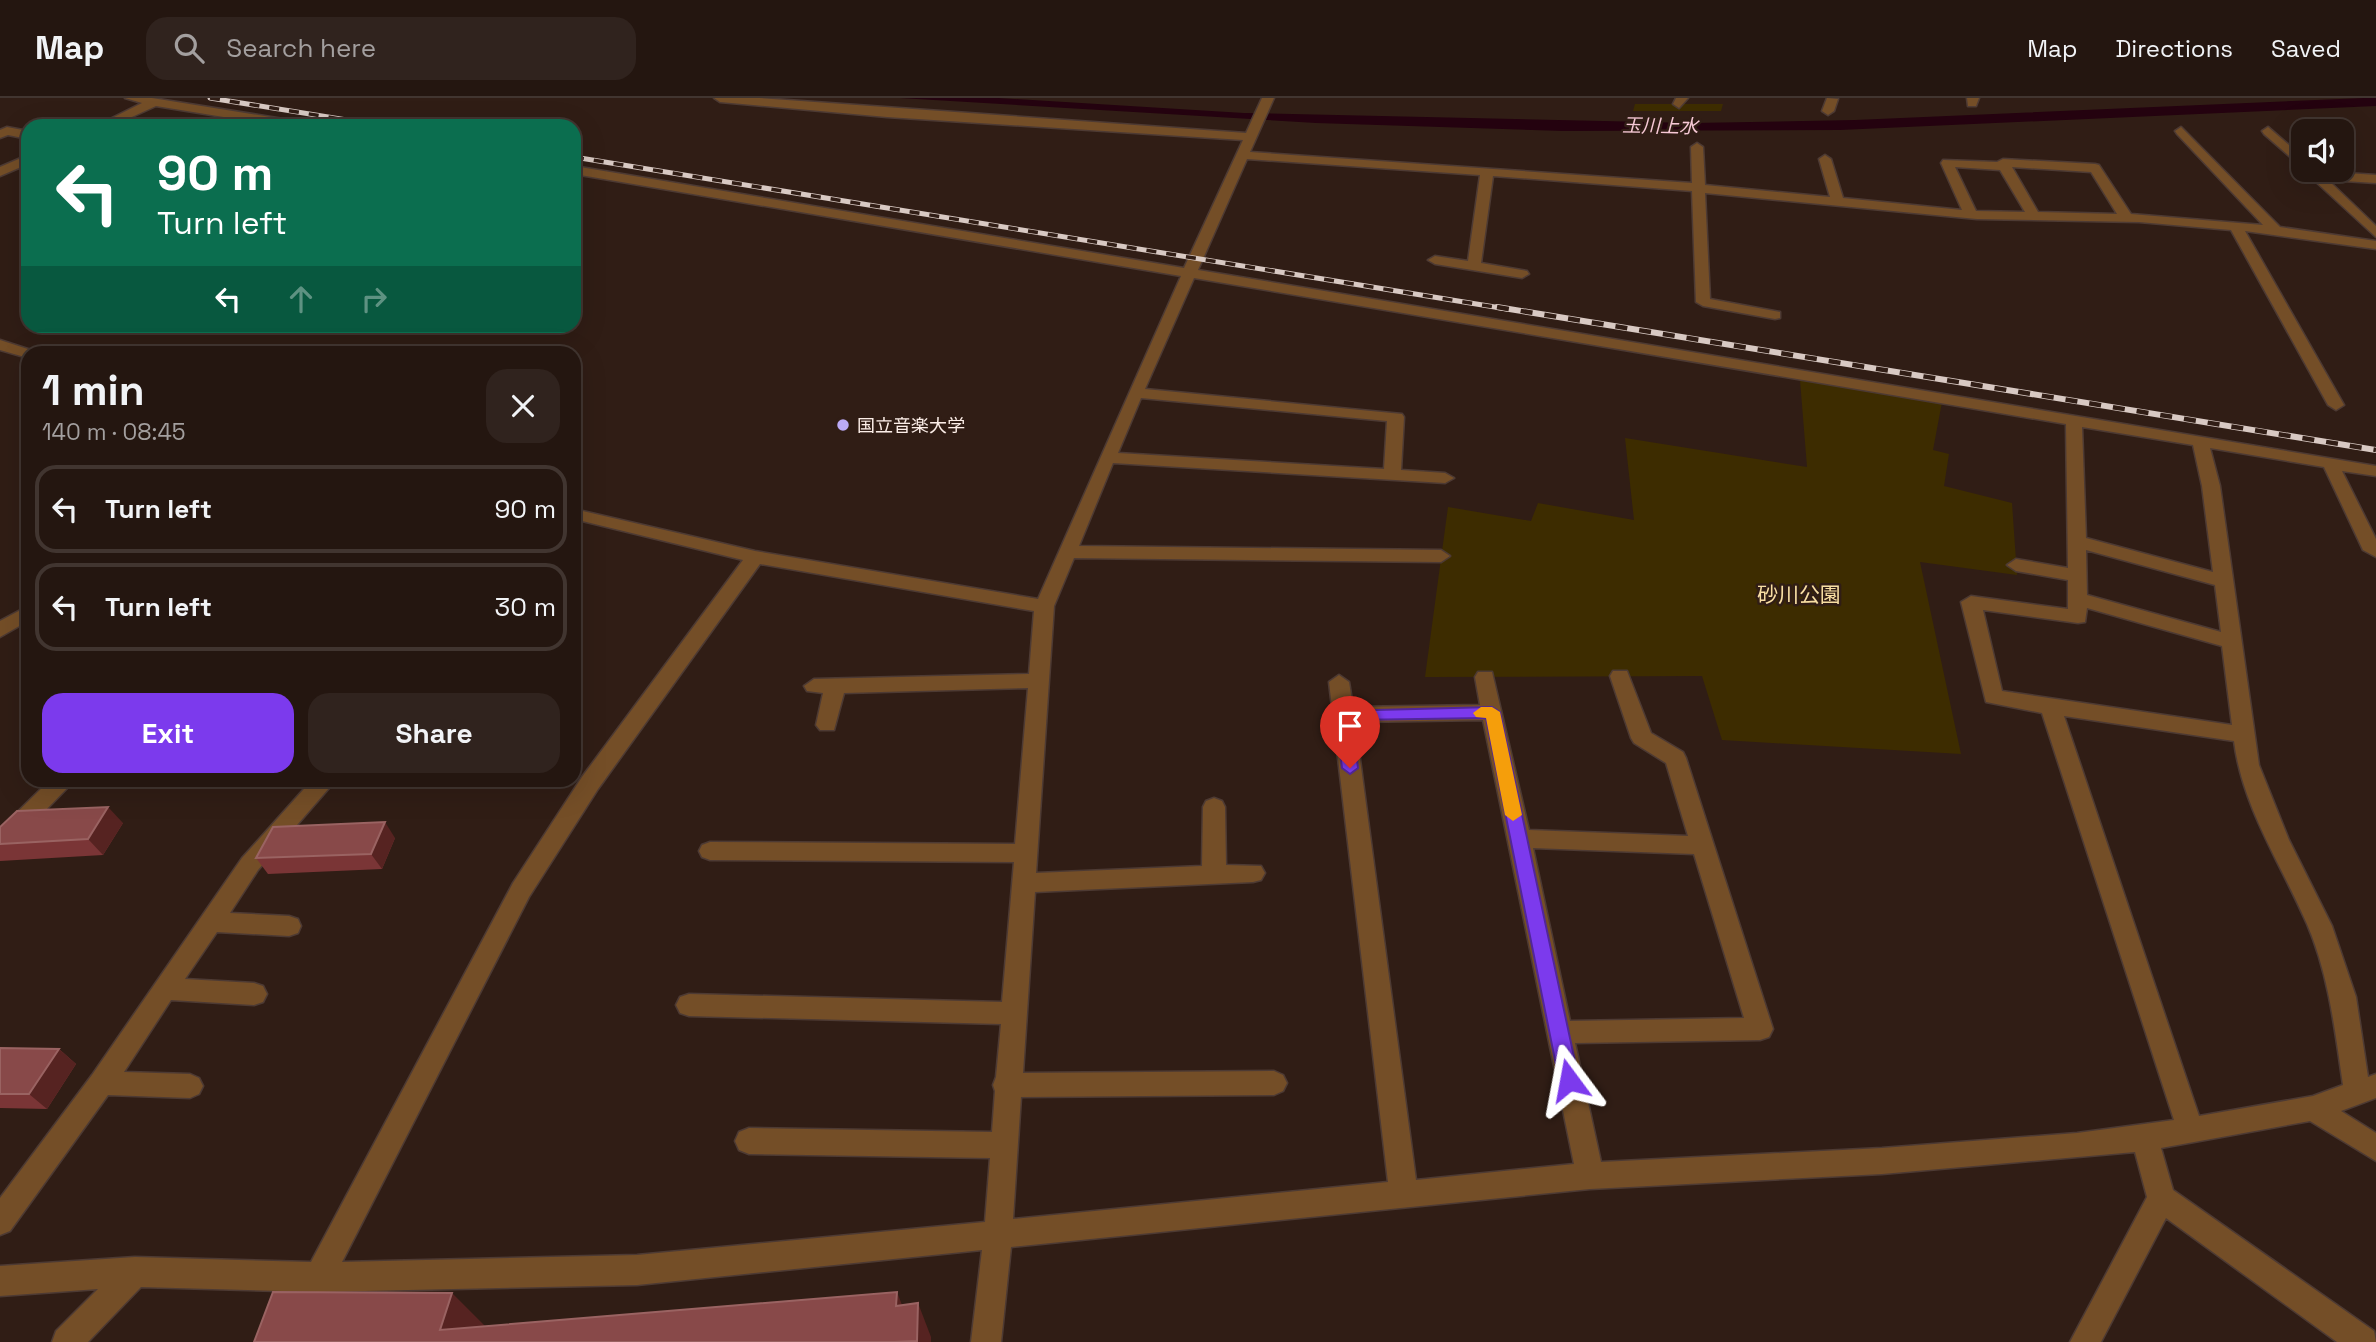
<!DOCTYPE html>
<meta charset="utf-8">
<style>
body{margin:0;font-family:"Space Grotesk","Noto Sans JP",sans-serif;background:#30231e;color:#f1f3f6;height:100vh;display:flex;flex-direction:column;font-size:26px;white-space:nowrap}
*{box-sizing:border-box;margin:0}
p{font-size:23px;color:#a39f9f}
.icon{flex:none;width:38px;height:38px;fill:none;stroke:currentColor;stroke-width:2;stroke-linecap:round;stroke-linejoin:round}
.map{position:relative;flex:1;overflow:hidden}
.details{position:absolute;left:21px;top:248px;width:560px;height:441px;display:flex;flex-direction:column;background:#241610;border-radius:21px;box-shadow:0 7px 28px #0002,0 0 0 2px #413530}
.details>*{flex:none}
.guide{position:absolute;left:21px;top:21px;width:560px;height:214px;border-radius:21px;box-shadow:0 7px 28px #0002,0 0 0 2px #413530;background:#0b6e4f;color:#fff;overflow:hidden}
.tools{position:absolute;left:2291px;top:21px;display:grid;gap:14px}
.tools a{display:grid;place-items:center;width:63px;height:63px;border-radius:14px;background:#241610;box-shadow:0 7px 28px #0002,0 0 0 2px #413530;font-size:35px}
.pin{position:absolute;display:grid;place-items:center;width:60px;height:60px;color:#fff;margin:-72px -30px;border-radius:50% 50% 50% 0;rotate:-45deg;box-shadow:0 0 7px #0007}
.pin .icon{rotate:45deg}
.me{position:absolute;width:77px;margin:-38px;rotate:347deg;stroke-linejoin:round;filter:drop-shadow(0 0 5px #0008)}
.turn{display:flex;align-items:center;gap:24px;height:147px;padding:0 21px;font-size:32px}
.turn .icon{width:91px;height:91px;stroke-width:2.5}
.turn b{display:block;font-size:49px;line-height:60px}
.lanes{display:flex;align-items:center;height:66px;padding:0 21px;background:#0003;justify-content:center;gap:35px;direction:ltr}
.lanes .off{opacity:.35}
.round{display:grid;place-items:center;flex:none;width:74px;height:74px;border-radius:21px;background:#30231e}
.overview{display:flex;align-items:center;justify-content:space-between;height:119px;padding:0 21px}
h1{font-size:42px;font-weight:800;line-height:52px}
.cta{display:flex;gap:14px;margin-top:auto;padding:14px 21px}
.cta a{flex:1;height:80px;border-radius:21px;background:#7c3aed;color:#fff;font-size:28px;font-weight:800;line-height:80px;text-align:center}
.cta a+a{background:#30231e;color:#f1f3f6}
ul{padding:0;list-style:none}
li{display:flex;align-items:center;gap:21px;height:88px;margin:0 14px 10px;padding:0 7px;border:4px solid #413530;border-radius:21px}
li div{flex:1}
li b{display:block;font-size:26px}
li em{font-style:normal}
header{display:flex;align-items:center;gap:42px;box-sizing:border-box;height:98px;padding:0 35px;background:#241610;border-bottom:2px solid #413530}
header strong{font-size:33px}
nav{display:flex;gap:38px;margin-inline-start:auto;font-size:24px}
.search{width:490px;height:63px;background:#30231e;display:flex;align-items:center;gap:18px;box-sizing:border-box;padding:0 24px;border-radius:21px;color:#a39f9f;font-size:26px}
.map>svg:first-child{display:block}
.green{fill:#3d2c00}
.water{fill:#24020f}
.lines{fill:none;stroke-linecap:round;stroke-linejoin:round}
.minor-casing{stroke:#4d3a33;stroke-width:3}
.minor{fill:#744e27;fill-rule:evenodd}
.rail-far1-casing{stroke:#d8c9c3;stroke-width:5}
.rail-casing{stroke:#d8c9c3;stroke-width:6}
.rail-far1{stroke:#301d15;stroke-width:3.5;stroke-dasharray:10;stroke-linecap:butt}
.rail{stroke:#301d15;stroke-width:4.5;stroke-dasharray:12;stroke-linecap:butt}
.wall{fill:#7a3536}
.shaded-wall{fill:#562321}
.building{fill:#884949;stroke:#9a6362;stroke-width:2}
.route{fill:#7c3aed;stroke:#51269a;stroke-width:2}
.slow{fill:#f59e0b}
.poi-dot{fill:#bbaaf6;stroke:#301d15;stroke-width:2.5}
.labels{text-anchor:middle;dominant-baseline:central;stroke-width:5;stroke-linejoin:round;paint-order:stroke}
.far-poi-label{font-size:18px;fill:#fceee8;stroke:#301d15;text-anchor:start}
.far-water-label{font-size:19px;font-style:italic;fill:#f7c9d6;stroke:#301d15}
.park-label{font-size:21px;fill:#f8dea3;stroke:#301d15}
</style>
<header>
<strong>Map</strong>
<div class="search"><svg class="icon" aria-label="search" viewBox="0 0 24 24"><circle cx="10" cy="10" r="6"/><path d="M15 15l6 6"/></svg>Search here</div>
<nav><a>Map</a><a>Directions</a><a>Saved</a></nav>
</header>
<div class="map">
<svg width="2376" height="1244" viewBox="0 0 2376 1244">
<rect width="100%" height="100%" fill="#301d15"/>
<!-- green -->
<g class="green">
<path d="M1635,6h88l-2,7h-88z"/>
<path d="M1800,282l142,22 -9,48 16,4 -5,32 68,17 5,72 -97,-13 41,192 -239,-14 -20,-64 -277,1 23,-170 83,14 7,-18 96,17 -9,-82 182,29z"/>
</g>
<!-- water -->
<path class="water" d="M900,0h98l246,15 449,10 162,-3 509,-22h12v8l-536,24 -277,1 -247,-8z"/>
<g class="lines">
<!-- minor casing -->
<g class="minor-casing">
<g id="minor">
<path d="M125,0h27l150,24 6,4h-28l-124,-20 -44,20h-16l46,-23z"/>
<path d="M714,0h45l487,35 16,-35h12l-24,54 442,31 -1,-36 6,-4 6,4 2,38 125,12 -11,-38 6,-4 6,4 12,39 119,12 -21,-47 2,-3 54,2 6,-3 92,5 4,1 32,49 132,11 -86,-91 -2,-3 6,-4 99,100 96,14v8l-131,-18 99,174 -8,5 -8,-5 -97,-175 -92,-8 -162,-3 -272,-26 5,106 70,13v6l-5,1 -72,-13 -7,-4 -4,-111 -199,-15 -12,87 46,8 2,3 -7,4 -87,-14 -7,-4 7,-4 33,5 12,-86 -233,-16 -49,111 1178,196v10l-34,-5 34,68v18l-13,-7 -39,-83 -114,-19 10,38 39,279 30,75 43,86 24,71 12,80 8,-3v24l-35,13 35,22v28l-66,-40 -149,27 12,42 201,141 2,11h-39l-171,-124 -65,124h-31l77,-145 -12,-45 -253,22 -292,15 -579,58 -10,95h-30l11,-92 -345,35 -318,7 -178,-5 -53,55h-36l4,-11 42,-42 -98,7v-30l135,-9 176,5 202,-379 69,-106 161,-217 -169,-41v-10l181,42 283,48 143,-323 -607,-102v-8l610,102 59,-128 -356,-23 -167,-15zM1955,69l45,3 25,42 -49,-1zM2012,69l79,5 26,42 -79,-2zM1194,180l872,146 2,144 -52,-9 -9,6 9,6 52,9v29l-97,-13 -10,6 25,100 56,11 132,407 -97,13 -195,15 -281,14 -26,-119 185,-3 9,-3 4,-8 -87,-271 -3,-6 -32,-19 -24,-62h-14l-3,5 21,62 3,5 32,20 22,73 -159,-6 -37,-158h-14l-3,5 5,28 -127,2 -4,-25 -10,-7 -10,7 59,500 -375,37 8,-122 253,-2 9,-4 4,-8 -4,-8 -9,-4 -251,2 12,-181 218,-10 8,-2 4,-7 -4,-7 -35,-1 -1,-58 -3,-6 -8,-3 -8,3 -3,6 -1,59 -166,7 18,-267 20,-48 367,4 9,-6 -9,-6 -362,-4 34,-83 332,20 9,-5 -9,-5 -44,-3 3,-53 -2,-3 -257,-25zM1141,300l246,23 -3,48 -266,-16zM2082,329l111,18 9,41 11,86 -127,-34zM2086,452l129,35 6,47 -134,-37zM760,466l274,47 -5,63 -215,5 -10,7 3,5 16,2 -7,32 4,5h14l10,-37 184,-5 -13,156 -305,-2 -8,3 -3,6 3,6 8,3 304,2 -12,140 -313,-8 -9,3 -4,8 4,8 9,3 312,8 -5,53 -3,8 2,6 -3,41 -243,-4 -10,4 -4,9 4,9 10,4 241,4 -5,64 -348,33 -295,7 187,-365 69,-108zM2087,510l135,38 10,79 -230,-34 -19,-81 95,13 7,-1zM2064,618l170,25c8,65 47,123 73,183 22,51 28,107 36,161l-30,11 -114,20zM1483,622l91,444 -158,16 -61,-458zM1533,750l161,6 50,164 -174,3z"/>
<path d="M1676,0h12l-9,10 -6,-4z"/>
<path d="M1827,0l11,1 -4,12 -6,4 -6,-4z"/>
<path d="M1967,0h12l-3,8h-8z"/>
<path d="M7,29l21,4v8l-20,-4 -8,3v-8z"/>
<path d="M2268,29l35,30v11l-39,-34 -2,-3z"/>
<path d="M28,57v9l-28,12v-9z"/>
<path d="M2303,72l73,5v8l-48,-3 48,46v11z"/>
<path d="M0,242l34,11 2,3h-8v4l-28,-8z"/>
<path d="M28,508v15l-28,16v-16z"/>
<path d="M50,682h25l-67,69 -8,3v-23z"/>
<path d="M312,682h24l-78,90 -28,43 59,3 9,3 3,7 -3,7 -9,3 -72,-4 -32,47 69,4 9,3 4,8 -4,8 -9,3 -83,-5 -47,72 66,2 9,4 4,8 -4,8 -9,4 -82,-3 -98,136 -10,4v-37l92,-123 150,-217z"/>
</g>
</g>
<!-- minor -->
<use href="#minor" class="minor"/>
<!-- rail-far1 casing -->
<g class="rail-far1-casing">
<g id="rail-far1">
<path d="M210,0l174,28"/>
<path d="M574,59l933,152"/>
</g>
</g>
<!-- rail casing -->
<g class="rail-casing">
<path id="rail" d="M1497,209l879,143"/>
</g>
<!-- rail-far1 -->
<use href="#rail-far1" class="rail-far1"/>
<!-- rail -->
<use href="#rail" class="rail"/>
</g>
<!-- wall -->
<g class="wall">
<path d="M123,725l-20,32 -103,6v-34z"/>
<path d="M395,740l-13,31 -114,5 -12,-16z"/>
<path d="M0,950l59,1 17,15 -29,45 -47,-1z"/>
</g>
<!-- shaded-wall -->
<g class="shaded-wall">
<path d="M108,709l15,16 -20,32 -15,-16z"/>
<path d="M385,724l10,16 -13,31 -11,-15z"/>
<path d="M59,951l17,15 -29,45 -18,-15z"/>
<path d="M897,1194l13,34 -14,-20z"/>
<path d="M452,1195l34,34 -46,3z"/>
<path d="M918,1205l13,34v5h-14v-1z"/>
</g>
<!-- building -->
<g class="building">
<path d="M108,709l-20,32 -88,5v-17l17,-16z"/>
<path d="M385,724l-14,32 -115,4 17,-31z"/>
<path d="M0,950l59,1 -30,45h-29z"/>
<path d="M273,1194l179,1 -12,37 457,-38 -1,14 22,-3 -1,38 -23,1h-640z"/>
</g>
<!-- route -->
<path class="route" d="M1492,609l8,5 79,368 -3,6 -7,3 -7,-3 -3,-6 -73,-362 -134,2 6,48 -8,6 -8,-6 -7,-53 3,-4z"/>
<!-- slow -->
<path class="slow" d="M1481,609h11l8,5 22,103 -9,6 -8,-6 -19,-97 -10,-1 -3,-4z"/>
<!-- markers -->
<circle class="poi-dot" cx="843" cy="327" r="7"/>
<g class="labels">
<!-- far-poi labels -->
<g class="far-poi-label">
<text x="857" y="327">国立音楽大学</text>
</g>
<!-- far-water labels -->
<g class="far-water-label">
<text transform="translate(1660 28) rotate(1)">玉川上水</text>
</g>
<!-- park labels -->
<g class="park-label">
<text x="1799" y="496">砂川公園</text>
</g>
</g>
</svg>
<div class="tools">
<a><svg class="icon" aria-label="sound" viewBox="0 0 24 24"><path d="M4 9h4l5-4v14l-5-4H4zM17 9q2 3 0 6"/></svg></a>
</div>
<div class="pin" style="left:1350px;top:670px;background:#d93025"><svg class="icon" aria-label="arrive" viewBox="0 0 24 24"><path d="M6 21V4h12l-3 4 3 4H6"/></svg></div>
<svg class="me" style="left:1569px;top:982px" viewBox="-20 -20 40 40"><path d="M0-17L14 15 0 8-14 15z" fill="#7c3aed" stroke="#fff" stroke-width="4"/></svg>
<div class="guide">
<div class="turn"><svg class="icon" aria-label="left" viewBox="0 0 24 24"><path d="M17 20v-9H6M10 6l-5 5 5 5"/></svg><div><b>90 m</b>Turn left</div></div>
<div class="lanes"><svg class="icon" aria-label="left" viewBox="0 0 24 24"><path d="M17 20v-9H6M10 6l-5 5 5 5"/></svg><svg class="icon off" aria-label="ahead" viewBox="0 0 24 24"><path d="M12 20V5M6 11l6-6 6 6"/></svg><svg class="icon off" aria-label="right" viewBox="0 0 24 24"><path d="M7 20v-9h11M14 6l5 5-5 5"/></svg></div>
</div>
<section class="details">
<div class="overview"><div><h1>1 min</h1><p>140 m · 08:45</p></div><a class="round"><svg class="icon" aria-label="close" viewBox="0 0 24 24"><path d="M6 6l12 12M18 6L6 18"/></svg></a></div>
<ul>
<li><svg class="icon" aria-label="left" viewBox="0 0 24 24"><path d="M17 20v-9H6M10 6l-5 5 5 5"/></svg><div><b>Turn left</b></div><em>90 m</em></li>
<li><svg class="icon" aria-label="left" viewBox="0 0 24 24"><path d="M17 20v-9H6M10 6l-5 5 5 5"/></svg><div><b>Turn left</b></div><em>30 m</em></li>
</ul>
<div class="cta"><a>Exit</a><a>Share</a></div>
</section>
</div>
